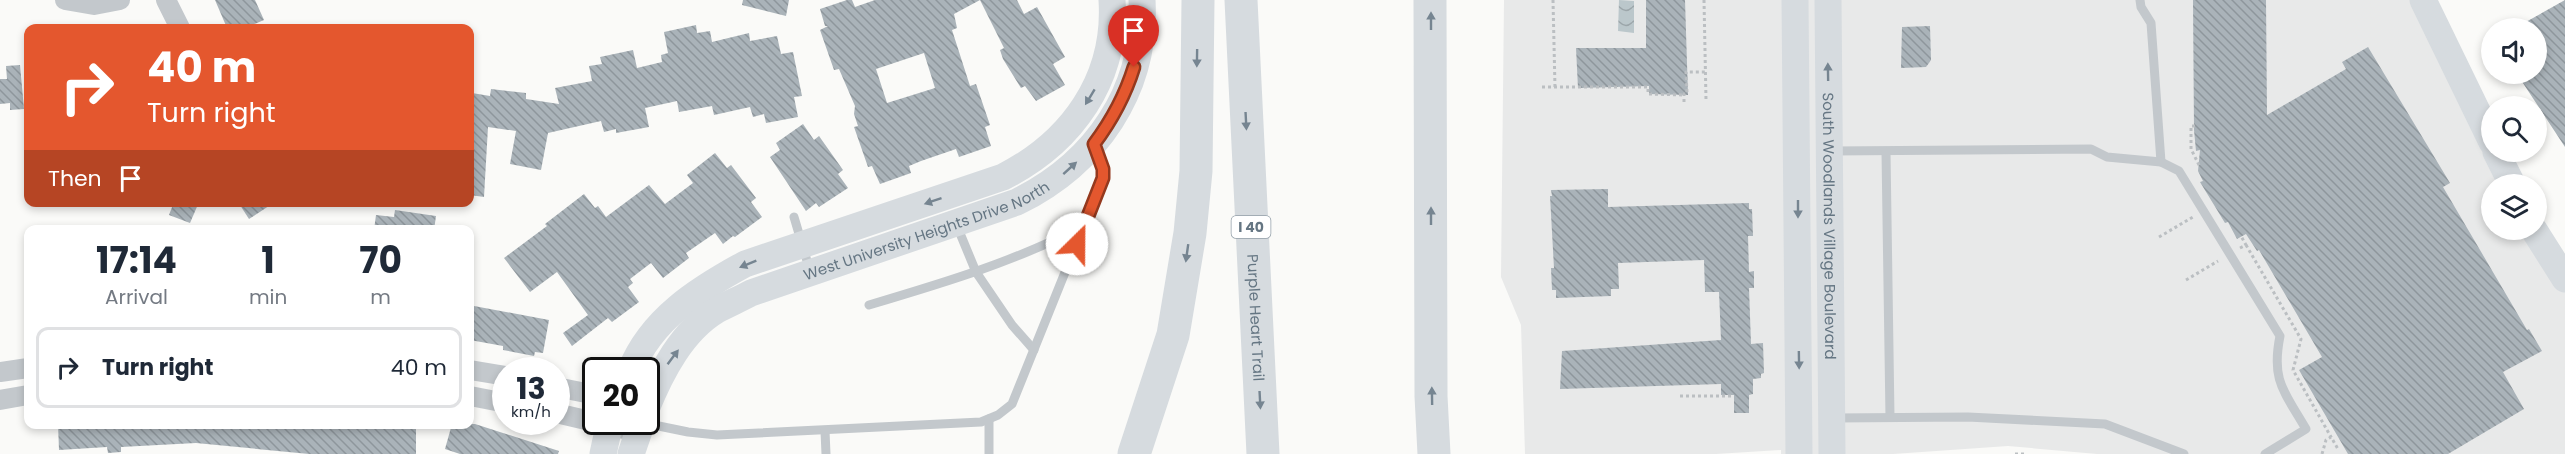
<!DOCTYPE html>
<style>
body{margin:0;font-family:Poppins,sans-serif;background:#f6f6f7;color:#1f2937;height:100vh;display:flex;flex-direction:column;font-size:22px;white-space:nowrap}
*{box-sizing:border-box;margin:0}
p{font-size:20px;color:#747a83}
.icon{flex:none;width:33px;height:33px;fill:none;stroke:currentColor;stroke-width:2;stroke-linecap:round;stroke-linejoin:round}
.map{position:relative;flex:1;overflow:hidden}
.panel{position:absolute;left:24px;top:225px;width:450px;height:204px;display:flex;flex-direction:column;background:#fff;border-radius:12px;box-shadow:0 3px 9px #0003}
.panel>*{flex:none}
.hud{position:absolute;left:24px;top:24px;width:450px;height:183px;border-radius:12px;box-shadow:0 3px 9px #0003;background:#e4572e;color:#fff;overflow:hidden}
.fabs{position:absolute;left:2481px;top:18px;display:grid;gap:12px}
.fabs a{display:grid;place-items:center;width:66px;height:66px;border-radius:50%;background:#fff;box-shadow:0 3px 9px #0003;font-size:30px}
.speed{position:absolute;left:492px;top:357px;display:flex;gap:12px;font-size:30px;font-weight:700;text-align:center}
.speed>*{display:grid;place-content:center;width:78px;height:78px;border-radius:50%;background:#fff;box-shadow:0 3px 9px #0003;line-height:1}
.speed small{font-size:15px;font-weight:400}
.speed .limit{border:3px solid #111;border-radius:9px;background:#fff;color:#111}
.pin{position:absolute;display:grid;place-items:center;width:51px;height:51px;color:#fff;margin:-62px -26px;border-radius:50% 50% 50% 0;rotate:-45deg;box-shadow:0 0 6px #0007}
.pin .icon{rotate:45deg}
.me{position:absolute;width:66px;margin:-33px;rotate:23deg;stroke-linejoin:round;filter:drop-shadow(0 0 4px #0008)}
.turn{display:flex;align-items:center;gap:21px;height:126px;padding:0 24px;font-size:27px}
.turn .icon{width:78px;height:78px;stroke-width:2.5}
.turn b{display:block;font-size:42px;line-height:51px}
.then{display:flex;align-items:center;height:57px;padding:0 24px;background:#0003;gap:12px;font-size:22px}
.eta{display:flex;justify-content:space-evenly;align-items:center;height:102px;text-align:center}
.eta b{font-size:36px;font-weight:700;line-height:42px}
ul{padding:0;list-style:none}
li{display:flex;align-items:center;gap:18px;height:81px;margin:0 12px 9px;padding:0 12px;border:3px solid #e0e1e3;border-radius:12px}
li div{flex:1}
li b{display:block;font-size:22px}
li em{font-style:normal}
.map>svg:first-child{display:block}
.built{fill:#e8e9e9}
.water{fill:url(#water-waves)}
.building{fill:url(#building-back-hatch);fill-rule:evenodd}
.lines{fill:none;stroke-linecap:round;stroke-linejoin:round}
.path{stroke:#bbbfc2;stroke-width:3;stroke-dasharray:3 3;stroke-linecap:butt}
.lane{stroke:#c3c8cc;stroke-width:9}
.street{stroke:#c3c8cc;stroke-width:20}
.secondary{stroke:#d6dbdf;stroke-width:27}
.highway{stroke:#d6dbdf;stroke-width:33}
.oneway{fill:#768591}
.route-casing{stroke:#94391e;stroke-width:15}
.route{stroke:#e4572e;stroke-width:10}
.labels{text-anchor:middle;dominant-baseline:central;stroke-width:6;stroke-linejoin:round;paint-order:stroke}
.shield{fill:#fff;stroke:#939fa8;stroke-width:1.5}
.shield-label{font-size:14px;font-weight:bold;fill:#657683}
.street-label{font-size:15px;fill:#657683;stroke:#fff}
</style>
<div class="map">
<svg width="2565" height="454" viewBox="0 0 2565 454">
<defs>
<pattern id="water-waves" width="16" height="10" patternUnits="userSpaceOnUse" patternTransform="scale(1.5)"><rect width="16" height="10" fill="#bbc7cb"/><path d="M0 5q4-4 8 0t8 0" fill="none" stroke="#9ca6aa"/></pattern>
<pattern id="building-back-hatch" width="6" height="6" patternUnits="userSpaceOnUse" patternTransform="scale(1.5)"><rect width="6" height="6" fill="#aab3b9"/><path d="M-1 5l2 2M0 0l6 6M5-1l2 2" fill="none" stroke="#8e969c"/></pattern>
</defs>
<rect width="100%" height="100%" fill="#fafaf8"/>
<!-- built -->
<path class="built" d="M1504,0h913l89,184h-14v46h36l37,55v169h-468l-89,-8 -115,8h-112v-4l-65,4h-191l-4,-129 -20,-48z"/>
<!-- water -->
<path class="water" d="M1619,0l15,1v32l-16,-2z"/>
<!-- building -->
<g class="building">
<path d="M215,0h40l9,20 -19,8h-18z"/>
<path d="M743,0h46l-3,16 -44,-11z"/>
<path d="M847,0h5l3,7 20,-7h105l-26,14 3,14 -5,2 18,56 6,-2 14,41 -5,2 6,19 -32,11 -3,-8 -35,12 -12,5 2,7 -31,11 -8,-18 -4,1 -14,-40 4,-1 -4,-12 1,-8 -16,-37 -5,1 -14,-40 8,-4h-3l-5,-17zM924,53l11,35 -48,15 -11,-34z"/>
<path d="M980,0h37l7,14 13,-7 28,50 -12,7 12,21 -29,16 -11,-15 -4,2 -18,-29 -3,-9 4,-2z"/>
<path d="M1646,0h39l3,95 -39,-1v-8l-71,2 -2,-40h70z"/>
<path d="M2193,0h73l1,115 79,-46 -4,-7 26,-15 82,136 -7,4 84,143 2,-1 13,22 -39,21 21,37 -76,45h-100l-49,-84 23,-13 -63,-107 -2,1 -11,-17 -9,5 -9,-17 -3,1 -25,-41 3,-1 -5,-10 2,-21 -4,1 -2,-21z"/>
<path d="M2565,0v147l-48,-73h19v-46h-21z"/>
<path d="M696,25l1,8 13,-2 2,11 37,-9 1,8 27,-5 4,18 12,-2 9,44 -8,1 4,20 -32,6 -2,-9 -11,3 -3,-10 -36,8 -2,-9 -33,6 -2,-11 -32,7 4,19 -33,6v-4l-12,3 -3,-11 -53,12 -7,37 -31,-6 6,-33 -28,-4 -4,70 -14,-2 2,-102 18,3 1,-7 35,4v6l33,5 -4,-16 37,-7 -3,-15 13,-2 -2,-7 33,-7 4,18 25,-6 -1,-7 7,-2 -4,-21z"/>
<path d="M1930,26l1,34 -2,3 -3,4 -25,1 1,-41z"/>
<path d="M20,65l4,44 -14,1v-7l-10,1v-25h7l-1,-13z"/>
<path d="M803,124l11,16 5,-4 24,34 -5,4 10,14 -29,19 -3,-4 -10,8 -36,-54 10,-7 -4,-7z"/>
<path d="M715,153l12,15 4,-3 25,33 -5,4 11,15 -27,20 -2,-1 -10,8 -8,-11 -29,20 3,5 -26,20 -12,-15 -21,16 3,4 -5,4 11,15 -27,20 -4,-4 -36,28 -9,-13 25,-18 -31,-43 -27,20 -26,-34 43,-32 -2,-2 39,-30 11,14 3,-2 8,11 43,-32 16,19 28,-21 -6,-8z"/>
<path d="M1608,189v18l141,-4v6h3l1,27h-5l1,36 5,-1v17h-5l2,56 12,-1 1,30 -3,1v4l-8,1v15l-4,1v18h-15v-18h-13v-11l-161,5 2,-38 159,-11 -2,-48h-14l-1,-32 -86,3 1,26h-8v7l-55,2v-8h-4l-1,-22h3l-4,-72h2l-1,-6z"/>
<path d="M174,202h25l-9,21 -21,-8z"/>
<path d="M238,202h37l-26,17z"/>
<path d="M395,210l41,6 -2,14h-60l2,-15 18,2z"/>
<path d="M474,306l75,14 -6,33 -8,-1 -1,4 -31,-6v-4l-33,-6v-23l2,1z"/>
<path d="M58,424h358v30h-107l-113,-11 -75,4v5l-13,1 -1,-6 -48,3z"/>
<path d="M452,424h23l84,27 -1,3h-98l-15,-5z"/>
</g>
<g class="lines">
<!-- path -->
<g class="path">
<path d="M1553,0l2,88"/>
<path d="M1704,0l2,100"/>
<path d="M1542,87h106v7l36,1"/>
<path d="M1684,102v-8l3,-1 -1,-21h19"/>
<path d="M2195,126h-4v23l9,18"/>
<path d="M2159,237l34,-20"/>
<path d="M2246,245l55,94 -8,31 38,67"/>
<path d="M2240,248l6,-3 -5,-9"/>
<path d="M2186,280l32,-19"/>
<path d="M1680,396h54"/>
<path d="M2015,454h11"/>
<path d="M2322,454l4,-14 5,-3 7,12"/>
</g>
<!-- lane -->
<g class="lane">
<path d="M2140,0l1,7 10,16 10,139"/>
<path d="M1832,151l259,-2 16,8 54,5 18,9 101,165c-9,45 4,55 26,93l-41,25"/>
<path d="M1886,152l4,265"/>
<path d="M794,217l16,54"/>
<path d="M957,226l19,46 36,53 22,25"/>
<path d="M869,305c74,-22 148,-44 216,-80"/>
<path d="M1835,418l133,-1 137,7 79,30"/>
<path d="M644,423l44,9 29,3 264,-13 17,-7 14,-11 91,-226v-9l-8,-23"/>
<path d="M825,431l1,23"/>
<path d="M989,454v-35"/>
</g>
<!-- street -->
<g class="street">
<path d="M65,0l29,5 26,-5"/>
<path d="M166,0l14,28"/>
<path d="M470,370l36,6"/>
<path d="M0,372l28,-4"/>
<path d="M556,387l40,8"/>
<path d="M470,396l36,7"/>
<path d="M0,400l28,-5"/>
<path d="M556,413l81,19"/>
</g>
<!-- secondary -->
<g class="secondary">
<path d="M1795,0l4,454"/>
<path id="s1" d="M1828,0l4,454"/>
<path d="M2423,0l69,142"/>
<path d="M2496,152l16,32"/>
<path d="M2534,230l31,49"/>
<path d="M631,370c20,-51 68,-81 114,-106l258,-87c69,-35 114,-98 109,-177"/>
<path id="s2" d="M646,409c15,-37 36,-78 71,-99 11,-6 23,-11 34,-17l266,-91c79,-39 130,-112 125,-202"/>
<path d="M603,454l7,-32"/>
<path d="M631,454l11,-32"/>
</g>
<!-- highway -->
<g class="highway">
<path id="s3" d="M1241,0l22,454"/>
<path d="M1430,0l1,396 3,58"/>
<path d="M1134,454l39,-119 17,-102 6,-62 2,-171"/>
</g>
</g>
<!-- one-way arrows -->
<defs><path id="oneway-solid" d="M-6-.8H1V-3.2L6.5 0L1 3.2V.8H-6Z" transform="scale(1.5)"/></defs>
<g class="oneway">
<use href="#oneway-solid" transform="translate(1431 21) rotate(-90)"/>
<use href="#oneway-solid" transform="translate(1197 58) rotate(91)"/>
<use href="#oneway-solid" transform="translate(1828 72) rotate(-91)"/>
<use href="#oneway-solid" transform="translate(1090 97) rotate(121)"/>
<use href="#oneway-solid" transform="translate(1246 121) rotate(87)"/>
<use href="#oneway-solid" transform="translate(1070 168) rotate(-42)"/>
<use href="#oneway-solid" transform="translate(933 201) rotate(161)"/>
<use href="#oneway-solid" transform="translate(1798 209) rotate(90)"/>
<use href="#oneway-solid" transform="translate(1431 216) rotate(-90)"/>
<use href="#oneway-solid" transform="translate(1187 253) rotate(98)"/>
<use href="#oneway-solid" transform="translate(748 264) rotate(158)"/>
<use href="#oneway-solid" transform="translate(673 357) rotate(-53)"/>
<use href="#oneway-solid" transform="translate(1799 360) rotate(89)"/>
<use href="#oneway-solid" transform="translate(1432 396) rotate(-91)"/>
<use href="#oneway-solid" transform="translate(1260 400) rotate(87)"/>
</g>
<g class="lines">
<!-- route casing -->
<g class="route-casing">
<path id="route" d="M1077,244l26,-66v-9l-9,-25c18,-24 31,-48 40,-77"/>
</g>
<!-- route -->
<use href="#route" class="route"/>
</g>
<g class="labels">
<!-- shield labels -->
<rect class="shield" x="1231.5" y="216" width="39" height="22" rx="4.5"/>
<g class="shield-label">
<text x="1251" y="227">I 40</text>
</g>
<!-- street labels -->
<g class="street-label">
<text stroke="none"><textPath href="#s1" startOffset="226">South Woodlands Village Boulevard</textPath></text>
<text stroke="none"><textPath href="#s2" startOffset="348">West University Heights Drive North</textPath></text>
<text stroke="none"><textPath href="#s3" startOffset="318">Purple Heart Trail</textPath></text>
</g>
</g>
</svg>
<div class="fabs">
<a><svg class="icon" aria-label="sound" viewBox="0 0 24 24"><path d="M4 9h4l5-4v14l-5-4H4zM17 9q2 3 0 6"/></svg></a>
<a><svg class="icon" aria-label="search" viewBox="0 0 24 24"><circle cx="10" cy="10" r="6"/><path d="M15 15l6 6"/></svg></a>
<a><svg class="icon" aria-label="layers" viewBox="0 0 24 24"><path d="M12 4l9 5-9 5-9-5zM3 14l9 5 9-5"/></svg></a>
</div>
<div class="speed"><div>13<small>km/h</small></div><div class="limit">20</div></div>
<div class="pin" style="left:1134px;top:67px;background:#d93025"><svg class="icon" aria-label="arrive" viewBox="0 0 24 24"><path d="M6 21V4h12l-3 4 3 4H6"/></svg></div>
<svg class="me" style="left:1077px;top:244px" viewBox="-20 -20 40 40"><circle r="19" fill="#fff"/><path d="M0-13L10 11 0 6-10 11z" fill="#e4572e"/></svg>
<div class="hud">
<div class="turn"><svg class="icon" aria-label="right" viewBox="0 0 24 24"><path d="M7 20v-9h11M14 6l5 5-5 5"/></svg><div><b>40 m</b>Turn right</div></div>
<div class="then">Then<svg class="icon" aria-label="arrive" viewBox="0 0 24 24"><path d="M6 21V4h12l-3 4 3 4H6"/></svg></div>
</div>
<section class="panel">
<div class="eta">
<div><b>17:14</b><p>Arrival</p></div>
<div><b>1</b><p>min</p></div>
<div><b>70</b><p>m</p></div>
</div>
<ul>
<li><svg class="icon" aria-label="right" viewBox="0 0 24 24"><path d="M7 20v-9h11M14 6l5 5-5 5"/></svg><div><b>Turn right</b></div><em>40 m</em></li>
</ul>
</section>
</div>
